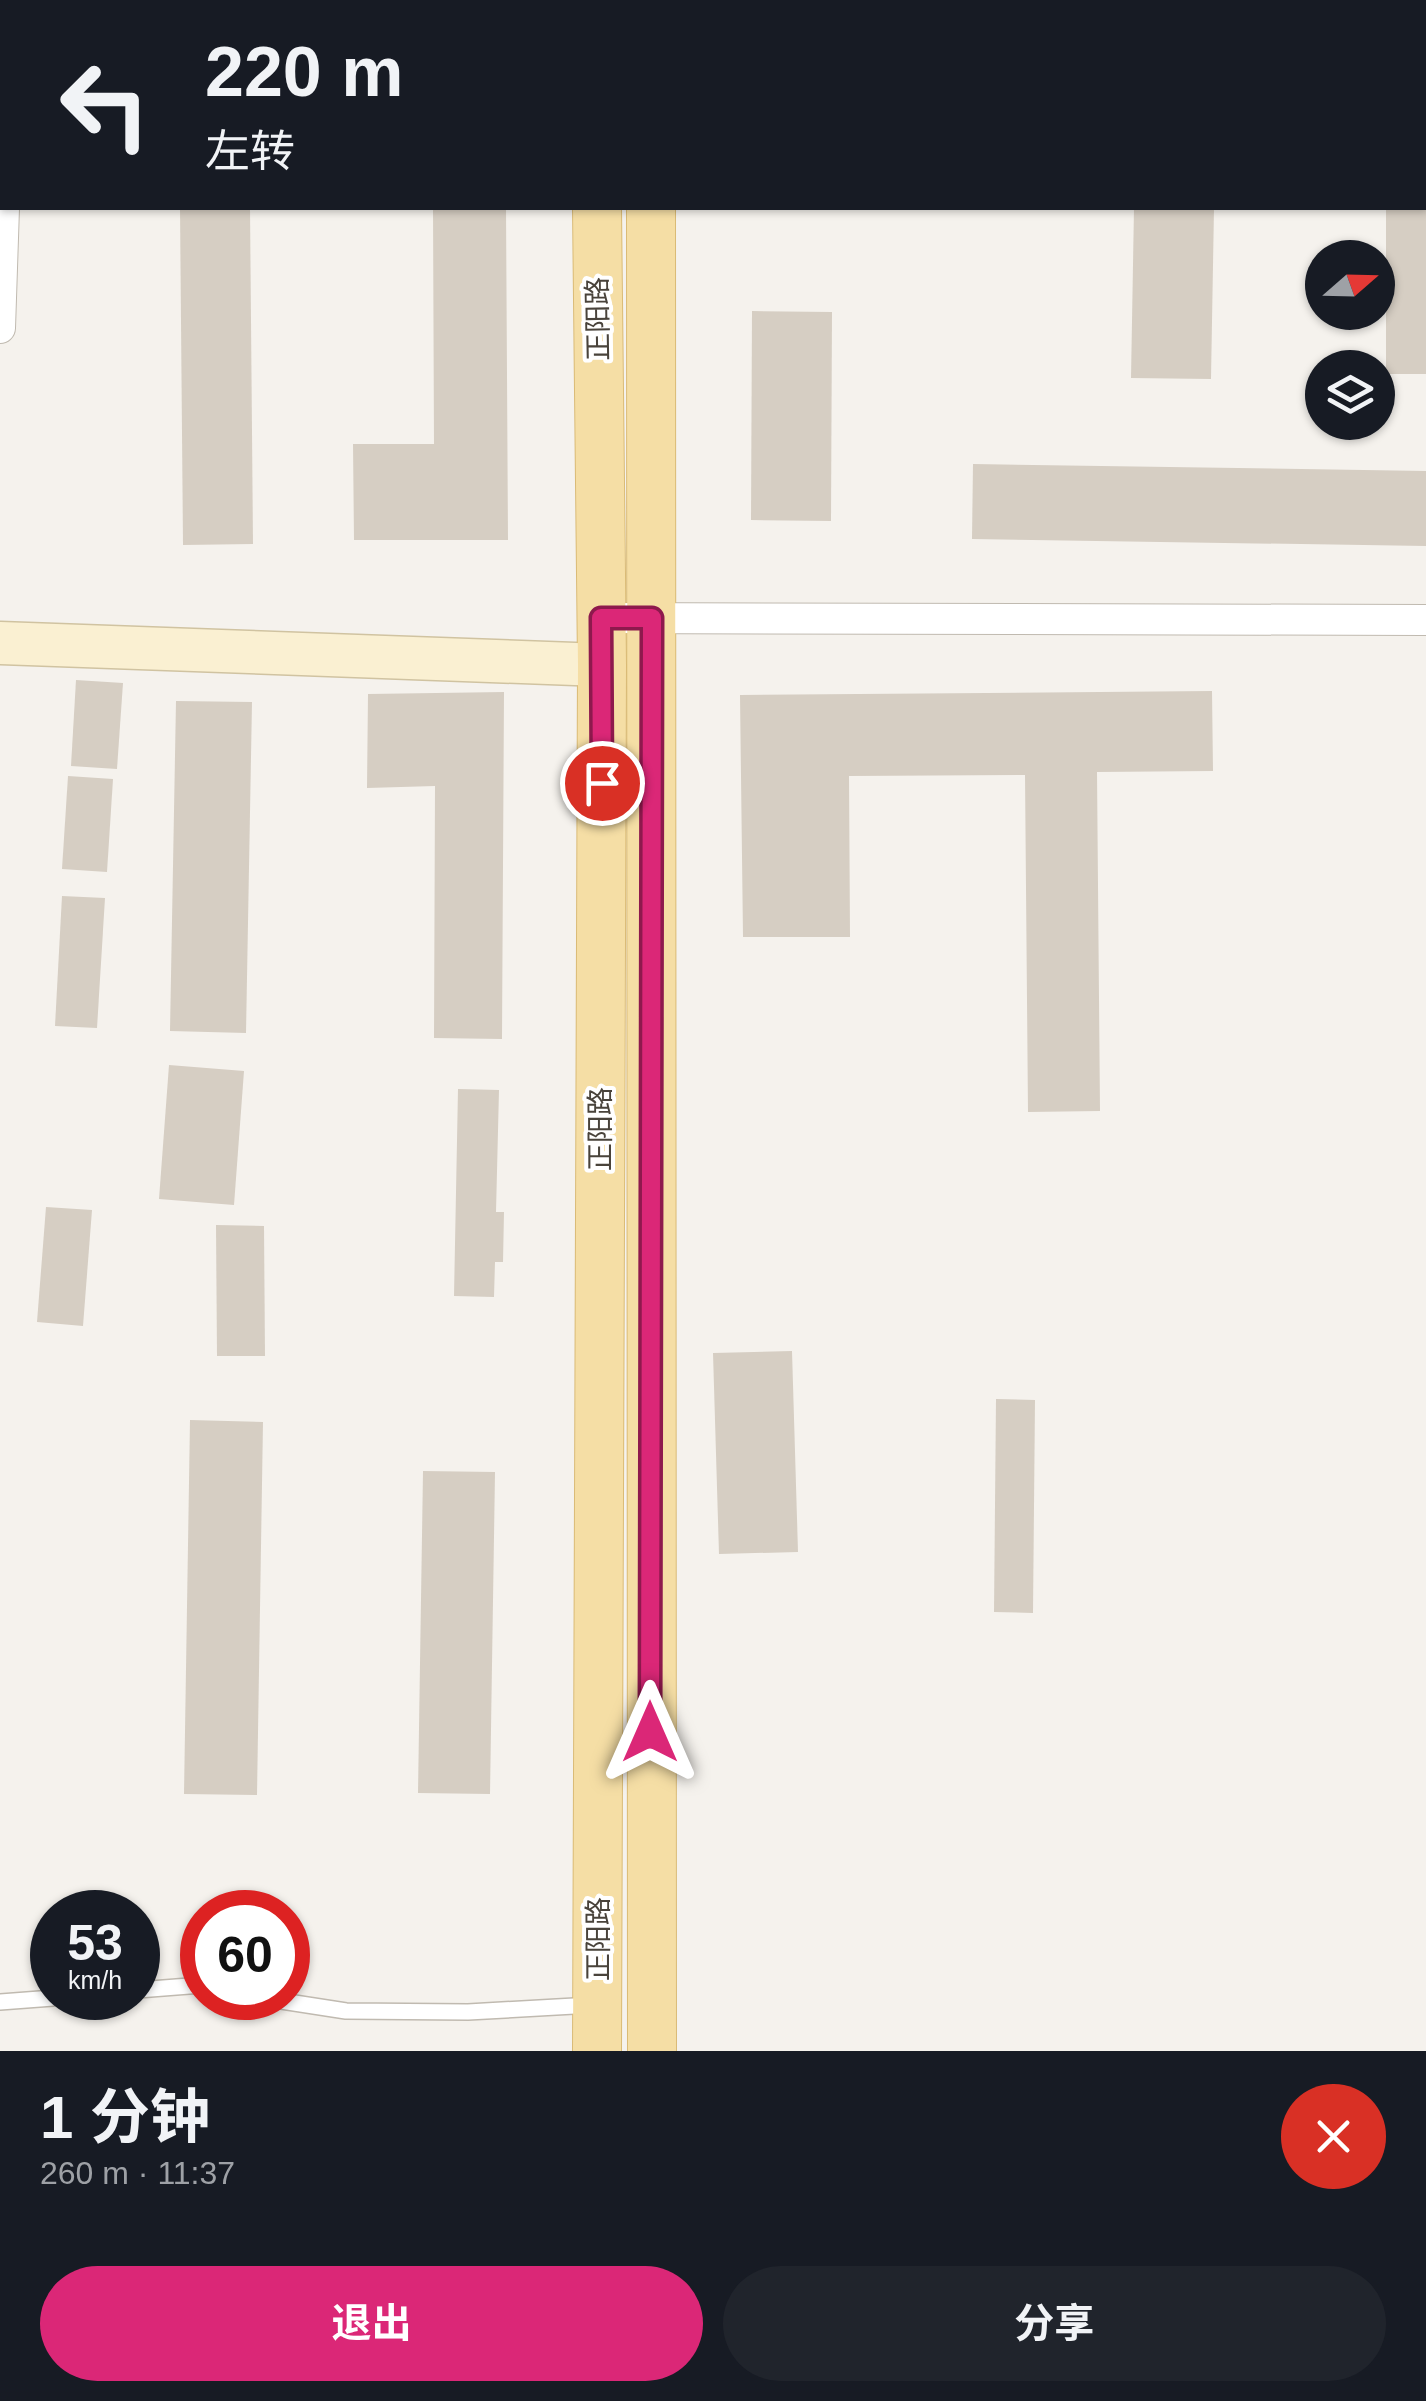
<!DOCTYPE html>
<html lang="zh">
<meta charset="utf-8">
<style>
body{margin:0;font-family:Helvetica,"Noto Sans SC",sans-serif;background:#20242c;color:#f1f3f6;height:100vh;display:flex;flex-direction:column;font-size:38px;white-space:nowrap}
*{box-sizing:border-box;margin:0}
p{font-size:32px;color:#9ea1a6}
.icon{flex:none;width:55px;height:55px;fill:none;stroke:currentColor;stroke-width:2;stroke-linecap:round;stroke-linejoin:round}
.map{position:relative;height:2051px;overflow:hidden}
.sheet{display:flex;flex-direction:column;background:#171b24;flex:1}
.sheet>*{flex:none}
.guide{position:absolute;left:0px;top:0px;width:1428px;height:210px;box-shadow:0 2px 8px #0004;background:#171b24;color:#f1f3f6;overflow:hidden}
.needle{width:65px;rotate:70deg}
.tools{position:absolute;left:1305px;top:240px;display:grid;gap:20px}
.tools a{display:grid;place-items:center;width:90px;height:90px;border-radius:50%;background:#171b24;box-shadow:0 2px 8px #0004;font-size:50px}
.speed{position:absolute;left:30px;top:1890px;display:flex;gap:20px;font-size:50px;font-weight:700;text-align:center}
.speed>*{display:grid;place-content:center;width:130px;height:130px;border-radius:50%;background:#171b24;box-shadow:0 2px 8px #0004;line-height:1}
.speed small{font-size:25px;font-weight:400}
.speed .limit{border:15px solid #d22;background:#fff;color:#111}
.pin{position:absolute;display:grid;place-items:center;width:85px;height:85px;color:#fff;margin:-42px;border:5px solid #fff;border-radius:50%;box-shadow:0 2px 10px #0007}
.me{position:absolute;width:110px;margin:-55px;rotate:0deg;stroke-linejoin:round;filter:drop-shadow(0 0 8px #0008)}
.turn{display:flex;align-items:center;gap:35px;height:210px;padding:0 40px;font-size:45px}
.turn .icon{width:130px;height:130px;stroke-width:2.5}
.turn b{display:block;font-size:70px;line-height:85px}
.round{display:grid;place-items:center;flex:none;width:105px;height:105px;border-radius:52px;background:#20242c}
.head{display:flex;align-items:center;justify-content:space-between;height:170px;padding:0 40px}
h1{font-size:60px;font-weight:700;line-height:75px}
.primary-button{display:flex;gap:20px;margin-top:auto;padding:20px 40px}
.primary-button a{flex:1;height:115px;border-radius:60px;background:#db2777;color:#fff;font-size:40px;font-weight:700;line-height:115px;text-align:center}
.primary-button a+a{background:#20242c;color:#f1f3f6}
.map>svg:first-child{display:block}
.building{fill:#d6cec3}
.lines{fill:none;stroke-linecap:round;stroke-linejoin:round}
.lane-casing{stroke:#c0bab0;stroke-width:18}
.street-casing{stroke:#c0bab0;stroke-width:32}
.secondary-casing{stroke:#d0c3a1;stroke-width:45}
.primary-casing{stroke:#dabb76;stroke-width:50}
.lane{stroke:#fff;stroke-width:15}
.street{stroke:#fff;stroke-width:30}
.secondary{stroke:#faf0d2;stroke-width:42}
.primary{stroke:#f5dea5;stroke-width:48}
.route-casing{stroke:#8e194d;stroke-width:25}
.route{stroke:#db2777;stroke-width:18}
.labels{text-anchor:middle;dominant-baseline:central;stroke-width:8;stroke-linejoin:round;paint-order:stroke}
.street-label{font-size:28px;fill:#49433b;stroke:#fff}
</style>
<div class="map">
<svg width="1426" height="2051" viewBox="0 0 1426 2051">
<rect width="100%" height="100%" fill="#f5f2ed"/>
<!-- building -->
<g class="building">
<path d="M180,208h70l3,336 -70,1z"/>
<path d="M433,208h73l2,332h-154l-1,-96h81z"/>
<path d="M1134,208h80l-3,171 -80,-1z"/>
<rect x="1386" y="208" width="40" height="166"/>
<path d="M752,311l80,1 -1,209 -80,-1z"/>
<path d="M973,464l453,7v75l-454,-7z"/>
<path d="M76,680l47,3 -6,86 -46,-3z"/>
<path d="M1212,691l1,80 -116,1 3,339 -72,1 -3,-337 -176,1 1,161h-107l-3,-242z"/>
<path d="M504,692l-2,347 -68,-1 1,-252 -68,2 1,-94z"/>
<path d="M176,701l76,1 -6,331 -76,-2z"/>
<path d="M68,776l45,3 -6,93 -45,-3z"/>
<path d="M62,896l43,2 -8,130 -42,-2z"/>
<path d="M169,1065l75,6 -10,134 -75,-6z"/>
<path d="M458,1089l41,1 -3,122h8l-1,50h-8l-1,35 -40,-1z"/>
<path d="M46,1207l46,3 -9,116 -46,-4z"/>
<path d="M216,1225l48,1 1,130h-48z"/>
<path d="M792,1351l6,201 -79,2 -6,-201z"/>
<path d="M996,1399l39,1 -2,213 -39,-1z"/>
<path d="M190,1420l73,2 -6,373 -73,-1z"/>
<path d="M423,1471l72,1 -5,322 -72,-1z"/>
</g>
<g class="lines">
<!-- lane casing -->
<g class="lane-casing">
<g id="lane">
<path d="M138,1990l64,-5"/>
<path d="M262,1998l84,13 122,1 124,-7"/>
<path d="M0,2002l53,-4"/>
</g>
</g>
<!-- street casing -->
<g class="street-casing">
<g id="street">
<path d="M0,102h2"/>
<path d="M0,328l4,-120"/>
<path d="M601,618l825,2"/>
</g>
</g>
<!-- secondary casing -->
<g class="secondary-casing">
<path id="secondary" d="M0,643l602,22"/>
</g>
<!-- primary casing -->
<g class="primary-casing">
<g id="primary">
<path d="M594,0v2"/>
<path d="M651,0v2"/>
<path d="M597,208l5,457 -5,1386"/>
<path d="M651,208l1,1843"/>
</g>
</g>
<!-- lane -->
<use href="#lane" class="lane"/>
<!-- street -->
<use href="#street" class="street"/>
<!-- secondary -->
<use href="#secondary" class="secondary"/>
<!-- primary -->
<use href="#primary" class="primary"/>
</g>
<g class="lines">
<!-- route casing -->
<g class="route-casing">
<path id="route" d="M602,783l-1,-165h51l-2,1114"/>
</g>
<!-- route -->
<use href="#route" class="route"/>
</g>
<g class="labels">
<!-- street labels -->
<g class="street-label">
<text transform="translate(598 319) rotate(-91)">正阳路</text>
<text transform="translate(600 1129) rotate(-90)">正阳路</text>
<text transform="translate(598 1939) rotate(-90)">正阳路</text>
</g>
</g>
</svg>
<div class="tools">
<a><svg class="needle" viewBox="-14 -14 28 28"><path d="M0-13l5 13h-10z" fill="#e53935"/><path d="M0 13l5-13h-10z" fill="#9ea1a6"/></svg></a>
<a><svg class="icon" aria-label="layers" viewBox="0 0 24 24"><path d="M12 4l9 5-9 5-9-5zM3 14l9 5 9-5"/></svg></a>
</div>
<div class="speed"><div>53<small>km/h</small></div><div class="limit">60</div></div>
<div class="pin" style="left:602px;top:783px;background:#d93025"><svg class="icon" aria-label="arrive" viewBox="0 0 24 24"><path d="M6 21V4h12l-3 4 3 4H6"/></svg></div>
<svg class="me" style="left:650px;top:1732px" viewBox="-20 -20 40 40"><path d="M0-17L14 15 0 8-14 15z" fill="#db2777" stroke="#fff" stroke-width="4"/></svg>
<div class="guide">
<div class="turn"><svg class="icon" aria-label="left" viewBox="0 0 24 24"><path d="M17 20v-9H6M10 6l-5 5 5 5"/></svg><div><b>220 m</b>左转</div></div>
</div>
</div>
<section class="sheet">
<div class="head"><div><h1>1 分钟</h1><p>260 m · 11:37</p></div><a class="round" style="background:#d93025;color:#fff"><svg class="icon" aria-label="close" viewBox="0 0 24 24"><path d="M6 6l12 12M18 6L6 18"/></svg></a></div>
<div class="primary-button"><a>退出</a><a>分享</a></div>
</section>
